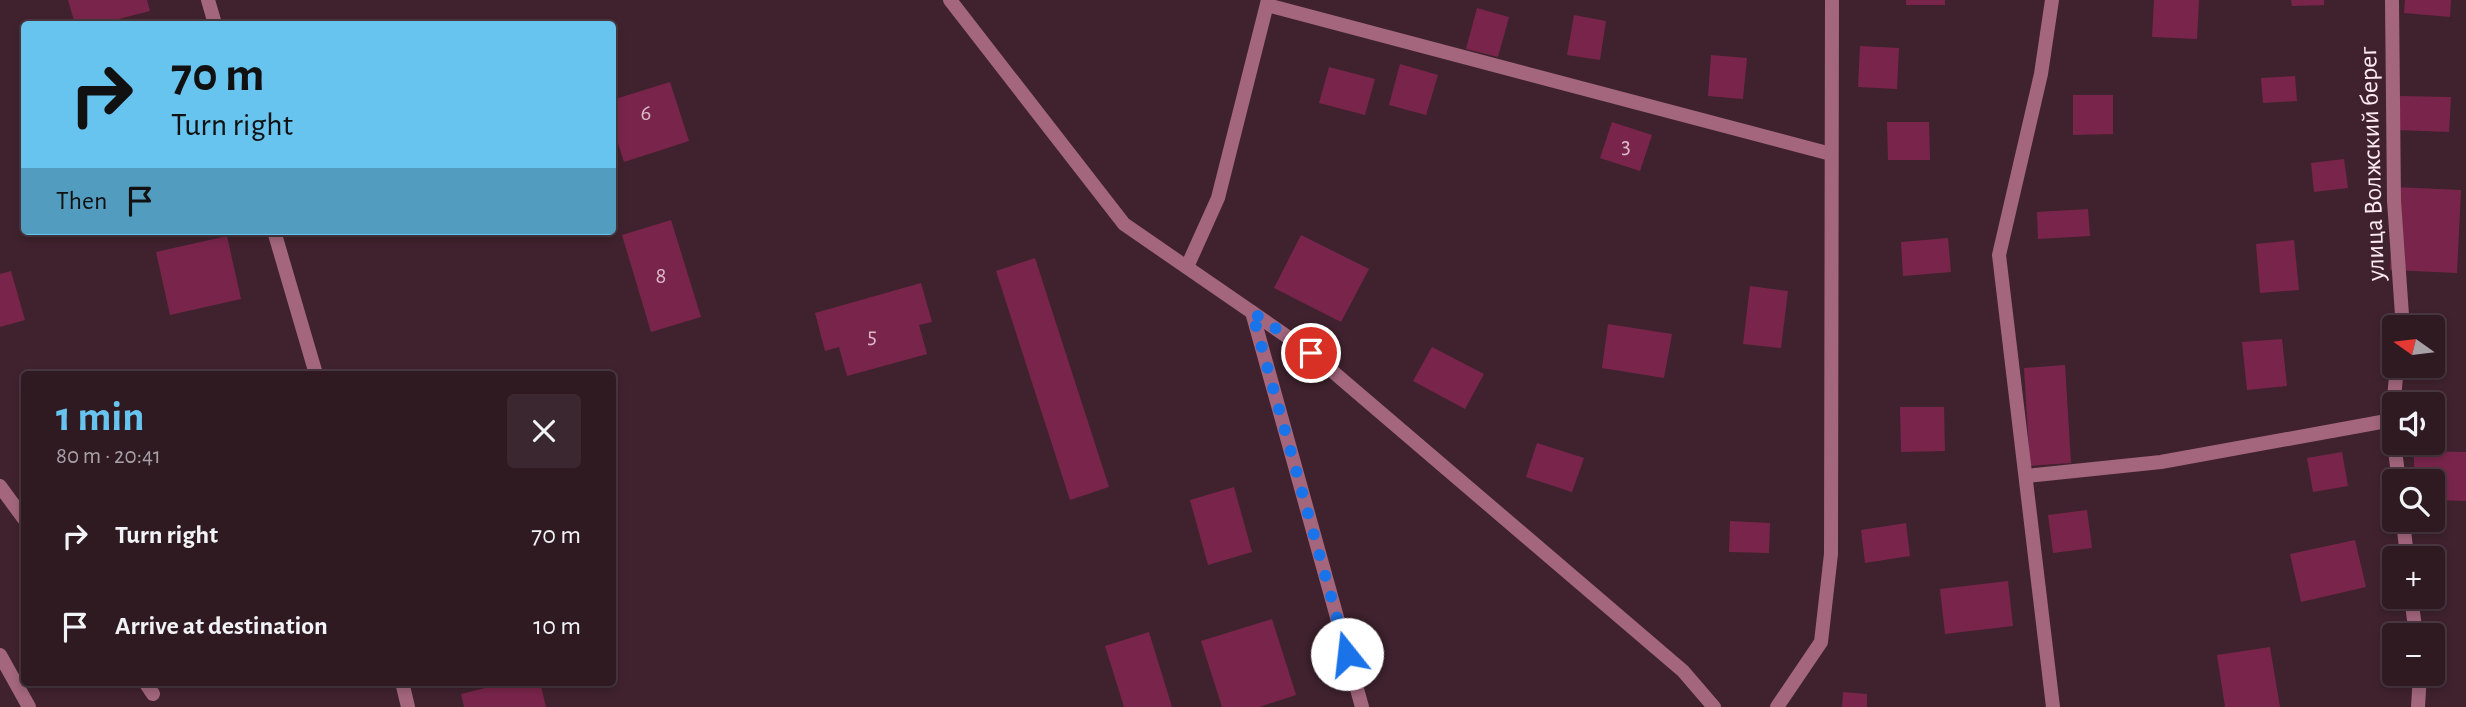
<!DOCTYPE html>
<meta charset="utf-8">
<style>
body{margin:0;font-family:"Alegreya Sans",sans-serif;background:#3b272f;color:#f1f3f6;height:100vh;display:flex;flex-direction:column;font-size:26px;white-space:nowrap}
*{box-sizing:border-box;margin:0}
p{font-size:23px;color:#a7a1a5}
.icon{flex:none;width:38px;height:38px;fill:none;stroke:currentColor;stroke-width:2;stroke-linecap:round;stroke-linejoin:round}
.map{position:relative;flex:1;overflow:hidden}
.side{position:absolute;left:21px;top:371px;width:595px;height:315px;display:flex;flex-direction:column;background:#2f1a22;border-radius:7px;box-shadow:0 4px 10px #0003,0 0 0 2px #4a3840}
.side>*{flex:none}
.guide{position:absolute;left:21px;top:21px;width:595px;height:214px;border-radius:7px;box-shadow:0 4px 10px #0003,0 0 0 2px #4a3840;background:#67c4ef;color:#111;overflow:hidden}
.needle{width:46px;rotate:284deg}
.buttons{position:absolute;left:2382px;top:315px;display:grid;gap:14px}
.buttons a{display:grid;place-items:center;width:63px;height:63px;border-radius:7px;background:#2f1a22;box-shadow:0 4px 10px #0003,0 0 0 2px #4a3840;font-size:35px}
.pin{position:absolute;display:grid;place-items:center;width:60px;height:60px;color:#fff;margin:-30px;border:4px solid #fff;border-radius:50%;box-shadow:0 2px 7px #0007}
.me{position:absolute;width:77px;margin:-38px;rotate:344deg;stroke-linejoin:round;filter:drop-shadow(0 0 5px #0008)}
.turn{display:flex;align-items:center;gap:24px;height:147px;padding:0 35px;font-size:32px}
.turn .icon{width:91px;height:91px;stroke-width:2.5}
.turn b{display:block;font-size:49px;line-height:60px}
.then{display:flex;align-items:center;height:66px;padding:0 35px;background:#0003;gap:14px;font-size:26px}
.round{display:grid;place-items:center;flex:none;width:74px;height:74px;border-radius:7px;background:#3b272f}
.headline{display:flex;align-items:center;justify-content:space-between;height:119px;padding:0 35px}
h1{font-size:42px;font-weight:600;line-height:52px;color:#67c4ef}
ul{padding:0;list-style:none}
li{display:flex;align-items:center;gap:21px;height:91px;padding:0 35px}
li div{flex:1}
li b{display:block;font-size:26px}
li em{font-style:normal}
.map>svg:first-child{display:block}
.building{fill:#79254b}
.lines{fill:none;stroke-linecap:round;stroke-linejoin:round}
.lane{stroke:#a3667d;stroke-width:14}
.street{stroke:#a3667d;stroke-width:14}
.route{stroke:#1a73e8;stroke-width:12;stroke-dasharray:0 21.6}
.labels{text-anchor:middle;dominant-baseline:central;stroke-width:6;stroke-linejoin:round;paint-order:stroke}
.number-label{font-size:23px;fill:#ddb9c8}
.street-label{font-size:26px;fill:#feeaf1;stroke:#3f222d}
</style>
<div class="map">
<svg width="2466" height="707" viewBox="0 0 2466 707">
<rect width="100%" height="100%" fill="#3f222d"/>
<!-- building -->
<g class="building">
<path d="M68,0h79l3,11 -51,13h-24z"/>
<rect x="1906" y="0" width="39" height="5"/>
<path d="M2154,0h45l-2,39 -45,-2z"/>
<path d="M2291,0h33v5l-32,1z"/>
<path d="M2405,0h46l-1,17 -46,-4z"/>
<path d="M1477,8l32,9 -11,40 -32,-8z"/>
<path d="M1574,15l32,6 -6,39 -33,-5z"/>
<path d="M1860,46l39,2 -2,41 -39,-2z"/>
<path d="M1711,55l36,3 -4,41 -35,-3z"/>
<path d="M1400,64l38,11 -12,40 -37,-10z"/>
<path d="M1329,67l46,12 -10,36 -46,-12z"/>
<path d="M2295,76l2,25 -34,2 -2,-25z"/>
<path d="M670,82l19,59 -65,21 -12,-37v-25z"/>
<path d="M2073,95h40v39l-40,1z"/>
<path d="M2400,96l51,1 -2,35 -51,-2z"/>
<path d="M1612,122l40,13 -12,36 -40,-13z"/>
<path d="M1887,122h42l1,38h-42z"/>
<path d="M2344,159l4,29 -34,4 -3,-29z"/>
<path d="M2394,187l67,3 -4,83 -67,-3z"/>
<path d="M2088,209l2,27 -52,3 -1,-27z"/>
<path d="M671,220l30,97 -50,15 -29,-97z"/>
<path d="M1301,235l68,34 -28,53 -67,-34z"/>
<path d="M227,236l14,63 -71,16 -14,-63z"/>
<path d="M1948,238l3,34 -48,4 -2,-34z"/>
<path d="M2294,240l5,50 -39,3 -4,-49z"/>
<path d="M1035,258l74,229 -39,13 -74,-229z"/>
<path d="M11,271l14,49 -25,7v-53z"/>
<path d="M921,283l11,39 -13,3 8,29 -80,22 -8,-29 -14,4 -10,-38z"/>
<path d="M1750,286l38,5 -7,57 -38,-4z"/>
<path d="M1608,324l64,10 -8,44 -62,-10z"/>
<path d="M2282,339l5,47 -40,4 -5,-48z"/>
<path d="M1432,347l52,27 -19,35 -52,-28z"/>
<path d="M2065,365l6,98 -41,3 -6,-98z"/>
<path d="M1900,407h44l1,44 -44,1z"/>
<path d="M1537,443l47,15 -12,34 -46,-15z"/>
<path d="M2414,451l52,1v49l-34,-1v-19h-18z"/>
<path d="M2342,452l6,34 -35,6 -6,-34z"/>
<path d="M1234,487l18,65 -44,13 -18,-65z"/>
<path d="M2087,510l5,38 -39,5 -5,-38z"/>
<path d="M1730,521l40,2 -1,30 -40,-1z"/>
<path d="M1906,523l4,33 -45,7 -4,-33z"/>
<path d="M2355,540l11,47 -65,15 -11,-48z"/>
<path d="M2008,581l5,45 -68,8 -5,-45z"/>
<path d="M1272,619l24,76 -37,12h-37l-21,-66z"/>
<path d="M1149,632l23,75h-48l-19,-61z"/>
<path d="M2270,647l10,60h-55l-8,-52z"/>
<path d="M194,682h20v1l-19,5z"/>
<path d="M509,682h31l6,25h-82l-3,-13z"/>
<path d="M1843,692l24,2v13h-25z"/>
</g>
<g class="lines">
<!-- lane -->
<g class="lane">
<path d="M208,0l7,24"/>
<path d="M1267,5l564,149"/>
<path d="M274,231l42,143"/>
<path d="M1187,267l31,-69 50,-198"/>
<path d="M2026,476l135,-14 231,-42"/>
<path d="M0,486l24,33"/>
<path d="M145,682l8,12"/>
<path d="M402,682l6,25"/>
</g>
<!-- street -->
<g class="street">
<path d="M950,0l174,224 187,129 372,318 31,36"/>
<path d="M2052,0l-11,74 -42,181 54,452"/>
<path d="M2392,0l2,201 8,114 -1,12"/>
<path d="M1252,312l110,395"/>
<path d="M2394,441l-2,-21 5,-54"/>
<path d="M2394,443l5,38"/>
<path d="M2403,520l4,38"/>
<path d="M2411,597l5,38"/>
<path d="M0,655l29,52"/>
<path d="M1777,707l44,-65 10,-88 1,-554"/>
<path d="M2418,707l2,-33"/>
</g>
</g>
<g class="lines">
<!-- route -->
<path class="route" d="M1311,353l-59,-41 95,342"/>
</g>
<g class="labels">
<!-- number labels -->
<g class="number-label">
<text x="646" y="113">6</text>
<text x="1626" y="146">3</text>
<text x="661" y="276">8</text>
<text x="872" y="336">5</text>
</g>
<!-- street labels -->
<g class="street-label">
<text transform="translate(2372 164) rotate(-92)">улица Волжский берег</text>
</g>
</g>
</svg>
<div class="buttons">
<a><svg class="needle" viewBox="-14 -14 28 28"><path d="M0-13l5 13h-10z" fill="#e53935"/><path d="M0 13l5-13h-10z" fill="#a7a1a5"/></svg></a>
<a><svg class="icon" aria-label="sound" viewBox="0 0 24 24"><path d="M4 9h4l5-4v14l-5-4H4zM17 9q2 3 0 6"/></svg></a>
<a><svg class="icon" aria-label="search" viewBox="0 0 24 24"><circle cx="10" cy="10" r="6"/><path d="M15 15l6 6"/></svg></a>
<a>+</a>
<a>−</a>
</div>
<div class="pin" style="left:1311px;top:353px;background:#d93025"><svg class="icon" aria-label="arrive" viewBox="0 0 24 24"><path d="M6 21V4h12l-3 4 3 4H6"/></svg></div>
<svg class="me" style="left:1347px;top:654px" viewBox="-20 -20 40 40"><circle r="19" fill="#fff"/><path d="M0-13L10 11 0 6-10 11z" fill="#1a73e8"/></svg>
<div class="guide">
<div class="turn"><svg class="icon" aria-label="right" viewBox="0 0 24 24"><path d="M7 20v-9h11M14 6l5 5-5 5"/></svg><div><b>70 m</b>Turn right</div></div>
<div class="then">Then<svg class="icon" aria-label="arrive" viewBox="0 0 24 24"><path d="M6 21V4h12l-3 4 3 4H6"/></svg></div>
</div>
<section class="side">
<div class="headline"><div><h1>1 min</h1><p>80 m · 20:41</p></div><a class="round"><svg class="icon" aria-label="close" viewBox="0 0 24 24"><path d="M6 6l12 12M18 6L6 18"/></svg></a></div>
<ul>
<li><svg class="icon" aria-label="right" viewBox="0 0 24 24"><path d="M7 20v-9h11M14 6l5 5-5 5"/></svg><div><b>Turn right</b></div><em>70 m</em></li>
<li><svg class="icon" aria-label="arrive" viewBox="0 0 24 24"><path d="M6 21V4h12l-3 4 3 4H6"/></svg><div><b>Arrive at destination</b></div><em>10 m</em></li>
</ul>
</section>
</div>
